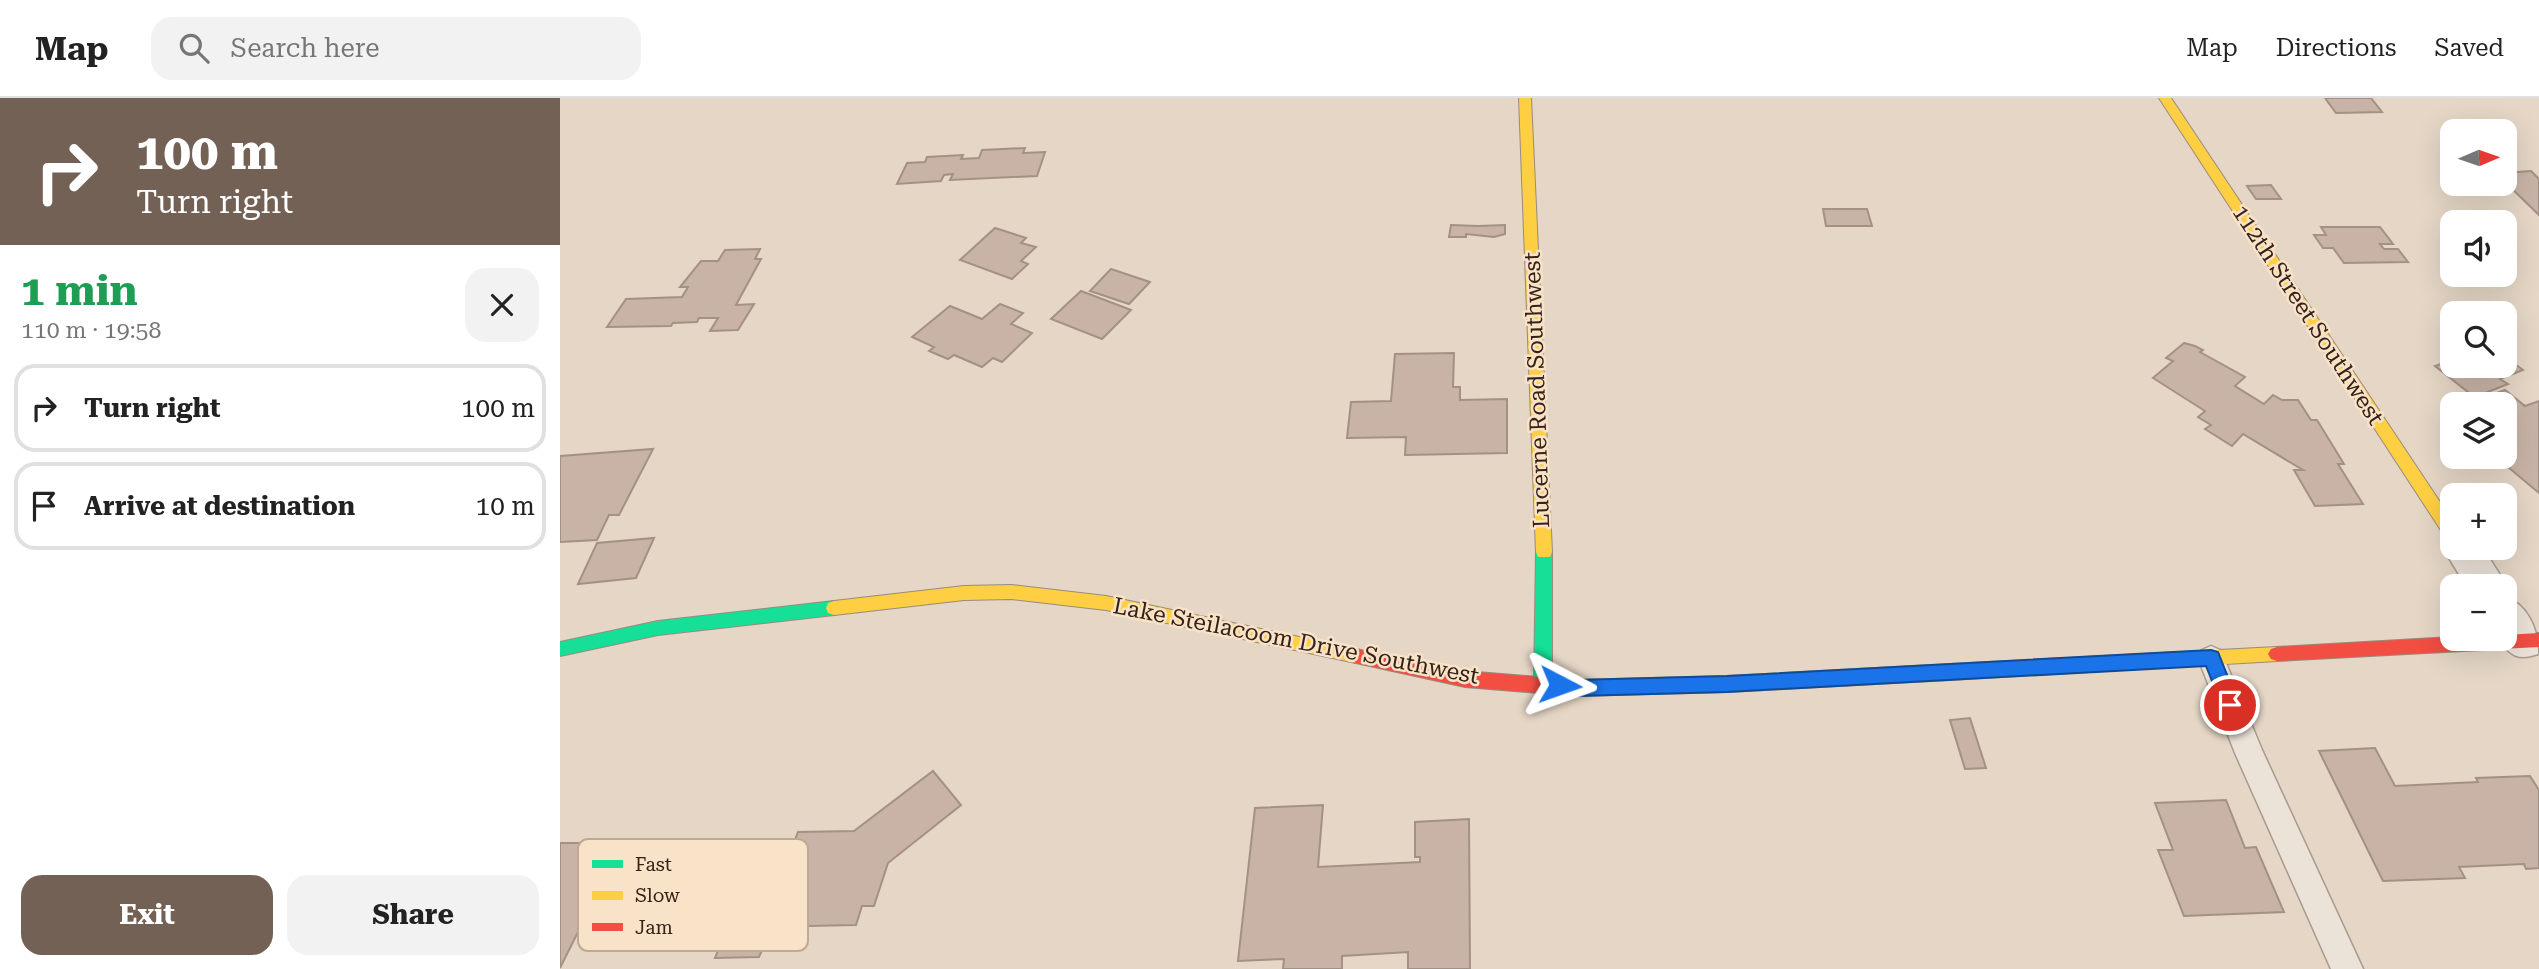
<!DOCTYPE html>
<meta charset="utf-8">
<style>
body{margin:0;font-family:"Roboto Serif",serif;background:#f2f2f2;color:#222;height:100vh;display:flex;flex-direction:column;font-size:26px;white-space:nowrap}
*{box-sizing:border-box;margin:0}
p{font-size:23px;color:#767676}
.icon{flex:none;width:38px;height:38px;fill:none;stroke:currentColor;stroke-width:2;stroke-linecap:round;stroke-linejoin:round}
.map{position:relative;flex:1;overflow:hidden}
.side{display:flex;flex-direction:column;background:#fff;width:560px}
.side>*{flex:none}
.top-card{background:#736155;color:#fff;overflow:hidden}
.needle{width:46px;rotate:88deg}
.controls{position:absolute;left:1880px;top:21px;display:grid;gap:14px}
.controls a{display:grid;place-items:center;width:77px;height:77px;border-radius:14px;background:#fff;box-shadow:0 7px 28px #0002;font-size:35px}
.pin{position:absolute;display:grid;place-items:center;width:60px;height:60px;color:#fff;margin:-30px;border:4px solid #fff;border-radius:50%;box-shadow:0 2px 7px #0007}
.me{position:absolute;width:77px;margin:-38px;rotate:94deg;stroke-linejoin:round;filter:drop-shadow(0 0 5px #0008)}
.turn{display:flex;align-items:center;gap:24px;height:147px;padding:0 21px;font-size:32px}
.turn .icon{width:91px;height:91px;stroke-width:2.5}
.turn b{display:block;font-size:49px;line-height:60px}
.round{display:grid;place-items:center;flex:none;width:74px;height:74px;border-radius:21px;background:#f2f2f2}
.summary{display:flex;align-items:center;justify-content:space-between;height:119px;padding:0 21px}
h1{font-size:42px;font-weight:700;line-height:52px;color:#1e9e55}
.button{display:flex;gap:14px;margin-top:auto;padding:14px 21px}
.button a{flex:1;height:80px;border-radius:21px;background:#736155;color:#fff;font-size:28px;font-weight:700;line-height:80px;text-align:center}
.button a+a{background:#f2f2f2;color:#222}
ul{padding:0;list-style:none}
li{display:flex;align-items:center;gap:21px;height:88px;margin:0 14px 10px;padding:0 7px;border:4px solid #e0e0e0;border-radius:21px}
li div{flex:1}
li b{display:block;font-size:26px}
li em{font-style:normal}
header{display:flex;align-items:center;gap:42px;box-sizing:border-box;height:98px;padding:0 35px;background:#fff;border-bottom:2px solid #e0e0e0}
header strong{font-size:33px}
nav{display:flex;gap:38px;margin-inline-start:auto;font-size:24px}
.search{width:490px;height:63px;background:#f2f2f2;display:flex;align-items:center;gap:18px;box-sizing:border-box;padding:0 24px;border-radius:21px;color:#767676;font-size:26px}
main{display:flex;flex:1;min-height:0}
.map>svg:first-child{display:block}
.building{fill:#c9b3a6;stroke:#a49185;stroke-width:2}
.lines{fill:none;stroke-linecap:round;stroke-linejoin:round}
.lane-casing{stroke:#a89b90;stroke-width:3}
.street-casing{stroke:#a89b90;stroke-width:3}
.fast-casing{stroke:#988b7f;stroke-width:2}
.slow-casing{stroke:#988b7f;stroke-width:2}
.jam-casing{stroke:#988b7f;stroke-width:2}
.lane{fill:#ebe2d8;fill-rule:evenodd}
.street{fill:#ebe2d8;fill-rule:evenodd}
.fast{fill:#16e098;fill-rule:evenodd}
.slow{fill:#ffcf43;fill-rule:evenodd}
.jam{fill:#f24e42;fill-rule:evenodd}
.route{fill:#1a73e8;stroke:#114b97;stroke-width:2}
.labels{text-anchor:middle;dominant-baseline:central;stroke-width:5;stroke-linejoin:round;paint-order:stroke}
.street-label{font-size:23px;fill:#362219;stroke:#f9e3c8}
.key{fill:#f9e3c8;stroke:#bea994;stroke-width:2}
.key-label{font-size:19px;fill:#362219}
</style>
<header>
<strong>Map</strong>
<div class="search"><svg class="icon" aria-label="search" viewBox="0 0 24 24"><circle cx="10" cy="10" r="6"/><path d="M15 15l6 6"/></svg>Search here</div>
<nav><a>Map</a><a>Directions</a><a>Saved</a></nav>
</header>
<main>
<section class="side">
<div class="top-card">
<div class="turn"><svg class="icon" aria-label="right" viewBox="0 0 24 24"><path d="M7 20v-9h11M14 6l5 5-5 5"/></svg><div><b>100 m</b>Turn right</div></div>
</div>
<div class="summary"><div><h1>1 min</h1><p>110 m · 19:58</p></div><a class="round"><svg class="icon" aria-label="close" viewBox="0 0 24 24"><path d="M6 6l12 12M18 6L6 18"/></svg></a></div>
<ul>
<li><svg class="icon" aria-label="right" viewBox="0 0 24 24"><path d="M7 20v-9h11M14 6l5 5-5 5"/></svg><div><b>Turn right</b></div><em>100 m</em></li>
<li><svg class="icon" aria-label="arrive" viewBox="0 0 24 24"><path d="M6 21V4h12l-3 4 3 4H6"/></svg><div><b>Arrive at destination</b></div><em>10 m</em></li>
</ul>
<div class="button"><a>Exit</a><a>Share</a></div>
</section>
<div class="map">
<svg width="1979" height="871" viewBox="0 0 1979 871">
<rect width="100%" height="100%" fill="#e5d6c5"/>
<!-- building -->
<g class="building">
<path d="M1765,0h46l11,14 -46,1z"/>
<path d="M465,50l-2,5 22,-1 -8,24 -87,4 3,-6 -9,1 -3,6 -44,3 10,-21 18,-1 2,-5 36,-2 -2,4 18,-1 3,-8z"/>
<path d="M1971,73l8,8v36l-35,-34v-8z"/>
<path d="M1711,87l10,14h-25l-9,-13z"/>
<path d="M1263,111h44l5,17h-46z"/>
<path d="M891,127l27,1 27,-1v9l-11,3 -28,-3v3h-17z"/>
<path d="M1761,129h59l13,17h-13l4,5h14l10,13 -64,1 -11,-15h-10l-9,-13h12z"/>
<path d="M435,130l31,10 -5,5 15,4 -15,14 7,3 -16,15 -52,-19z"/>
<path d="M200,151l-5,10h6l-25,46 18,-1 -16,26 -28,1 8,-13h-19l-2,4 -24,1 -2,3 -64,1 19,-28 56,-2 6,-10h-8l21,-26h17l7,-11z"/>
<path d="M551,171l39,13 -21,22 -39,-13z"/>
<path d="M521,193l50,19 -29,29 -51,-20z"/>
<path d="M440,206l23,9 -12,11 21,9 -30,29 -9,-4 -11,9 -28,-12 -6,4 -19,-8 5,-4 -22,-10 38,-31 32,13z"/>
<path d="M1624,245l11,3 8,4 -3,2 45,25 -10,9 29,18 9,-9 9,5h16l13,20h6l27,44h-6l25,40 -48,2 -21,-36h9l-60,-36 -11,12 -27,-17 6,-4 -13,-8 7,-6 -52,-33 20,-17 -7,-3z"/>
<path d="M894,255l-1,34h7v13l47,-1v54l-102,2 1,-18 -59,1 4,-36 40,-1 4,-47z"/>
<path d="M1944,258l19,14 -23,9 8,5 -23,9 4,3 16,-6 20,16 14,-5v92l-43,-36h8v-53h-36l10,-4 -43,-34 17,-6v6h52z"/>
<path d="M93,351l-34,66h-10l-12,25 -37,2v-86z"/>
<path d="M94,440l-18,40 -58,6 19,-41z"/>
<path d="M1410,620l16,50 -21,1 -15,-49z"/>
<path d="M1815,650l20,38 83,-4 -2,-4 54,-2 9,14v78l-13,1 -2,-5 -65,3 6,11 -82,3 -64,-130z"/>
<path d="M373,673l28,34 -73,58 -14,43h-12l-6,19 -49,1 -8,23 -37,1 -3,7 -44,1 14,-36 -24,1 19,-45h20l16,-32 33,-1 5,-13 56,-1z"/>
<path d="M1666,702l19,48 11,-1 28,65 -100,4 -26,-66h15l-18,-47z"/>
<path d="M763,707l-5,62 102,-5v-5h-5v-35l54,-3 1,150h-62v-17l-66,4v13h-59l1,-10 -46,2 17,-153z"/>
<path d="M0,745h52l-27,55h10l-35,70z"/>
</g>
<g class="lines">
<!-- lane casing -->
<g class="lane-casing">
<path id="lane" d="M1651,548l9,4 4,8 38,92 101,219h-32l-96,-216 -37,-95 4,-8z"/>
</g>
<!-- street casing -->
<g class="street-casing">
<g id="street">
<path d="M1892,438v12h31l24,38 -3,5v-5h-38l-23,-38z"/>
<path d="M1944,498c23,8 35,33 34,58 -20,7 -28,2 -39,-15h5z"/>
</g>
</g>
<!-- fast casing -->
<g class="fast-casing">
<g id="fast">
<path d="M984,447l6,2 2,5v131l-3,5 -6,3 -6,-3 -3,-5 2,-131 2,-5z"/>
<path d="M274,503l6,2 2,5 -2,5 -6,2 -176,20 -98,21v-14l98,-21z"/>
</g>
</g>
<!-- slow casing -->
<g class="slow-casing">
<g id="slow">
<path d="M959,0h12l21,454 -2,5h-12l-2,-5z"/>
<path d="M1599,0h12l281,422v19l-6,-1z"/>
<path d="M451,487l95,11 250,53 6,2 3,5 -3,5 -6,2 -250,-53 -95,-11 -47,1 -130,15 -6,-2 -2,-5 2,-5 6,-2 130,-15z"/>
<path d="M1717,549l6,2 3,5 -3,5 -6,2 -327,19 -6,-3 -3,-5 3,-5 6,-3z"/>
</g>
</g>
<!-- jam casing -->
<g class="jam-casing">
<g id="jam">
<path d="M1979,535v14l-262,14 -6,-2 -3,-5 3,-5 6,-2 175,-10 52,2v-4z"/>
<path d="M796,551l109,22 111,9 151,-4 223,-12 6,3 3,5 -3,5 -6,3 -223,12 -151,4 -111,-9 -109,-24 -6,-2 -3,-5 3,-5z"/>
</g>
</g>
<!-- lane -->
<use href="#lane" class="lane"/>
<!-- street -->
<use href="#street" class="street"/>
<!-- fast -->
<use href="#fast" class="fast"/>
<!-- slow -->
<use href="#slow" class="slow"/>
<!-- jam -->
<use href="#jam" class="jam"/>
</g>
<!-- route -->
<path class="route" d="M1651,552l7,2 21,53 -2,6 -7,2 -6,-2 -18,-45 -479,26 -151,4 -23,-5 -2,-6 9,-8 16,3 151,-4z"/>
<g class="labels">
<!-- street labels -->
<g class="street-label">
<text transform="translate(1748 217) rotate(57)">112th Street Southwest</text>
<text transform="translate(977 292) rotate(-92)">Lucerne Road Southwest</text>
<text transform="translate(736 543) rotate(11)">Lake Steilacoom Drive Southwest</text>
</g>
</g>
<!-- legend -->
<rect x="18" y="741" width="230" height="112" rx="10" class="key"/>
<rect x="32" y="762" width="31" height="8" fill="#16e098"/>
<rect x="32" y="793" width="31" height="9" fill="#ffcf43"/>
<rect x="32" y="825" width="31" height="8" fill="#f24e42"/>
<g class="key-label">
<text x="75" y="773">Fast</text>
<text x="75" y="804">Slow</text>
<text x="75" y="836">Jam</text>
</g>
</svg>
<div class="controls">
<a><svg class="needle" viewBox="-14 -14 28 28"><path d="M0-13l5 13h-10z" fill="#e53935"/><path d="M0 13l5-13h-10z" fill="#767676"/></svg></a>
<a><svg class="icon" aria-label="sound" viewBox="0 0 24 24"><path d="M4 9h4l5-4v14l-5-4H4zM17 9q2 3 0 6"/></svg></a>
<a><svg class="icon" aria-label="search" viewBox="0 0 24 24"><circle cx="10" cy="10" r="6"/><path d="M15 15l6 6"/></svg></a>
<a><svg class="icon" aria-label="layers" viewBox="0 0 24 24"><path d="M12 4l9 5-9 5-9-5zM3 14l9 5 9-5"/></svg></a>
<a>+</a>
<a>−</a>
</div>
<div class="pin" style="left:1670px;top:607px;background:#d93025"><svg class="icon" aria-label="arrive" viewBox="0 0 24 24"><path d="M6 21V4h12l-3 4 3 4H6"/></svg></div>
<svg class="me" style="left:1000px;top:587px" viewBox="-20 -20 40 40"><path d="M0-17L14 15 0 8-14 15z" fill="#1a73e8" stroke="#fff" stroke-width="4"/></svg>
</div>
</main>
